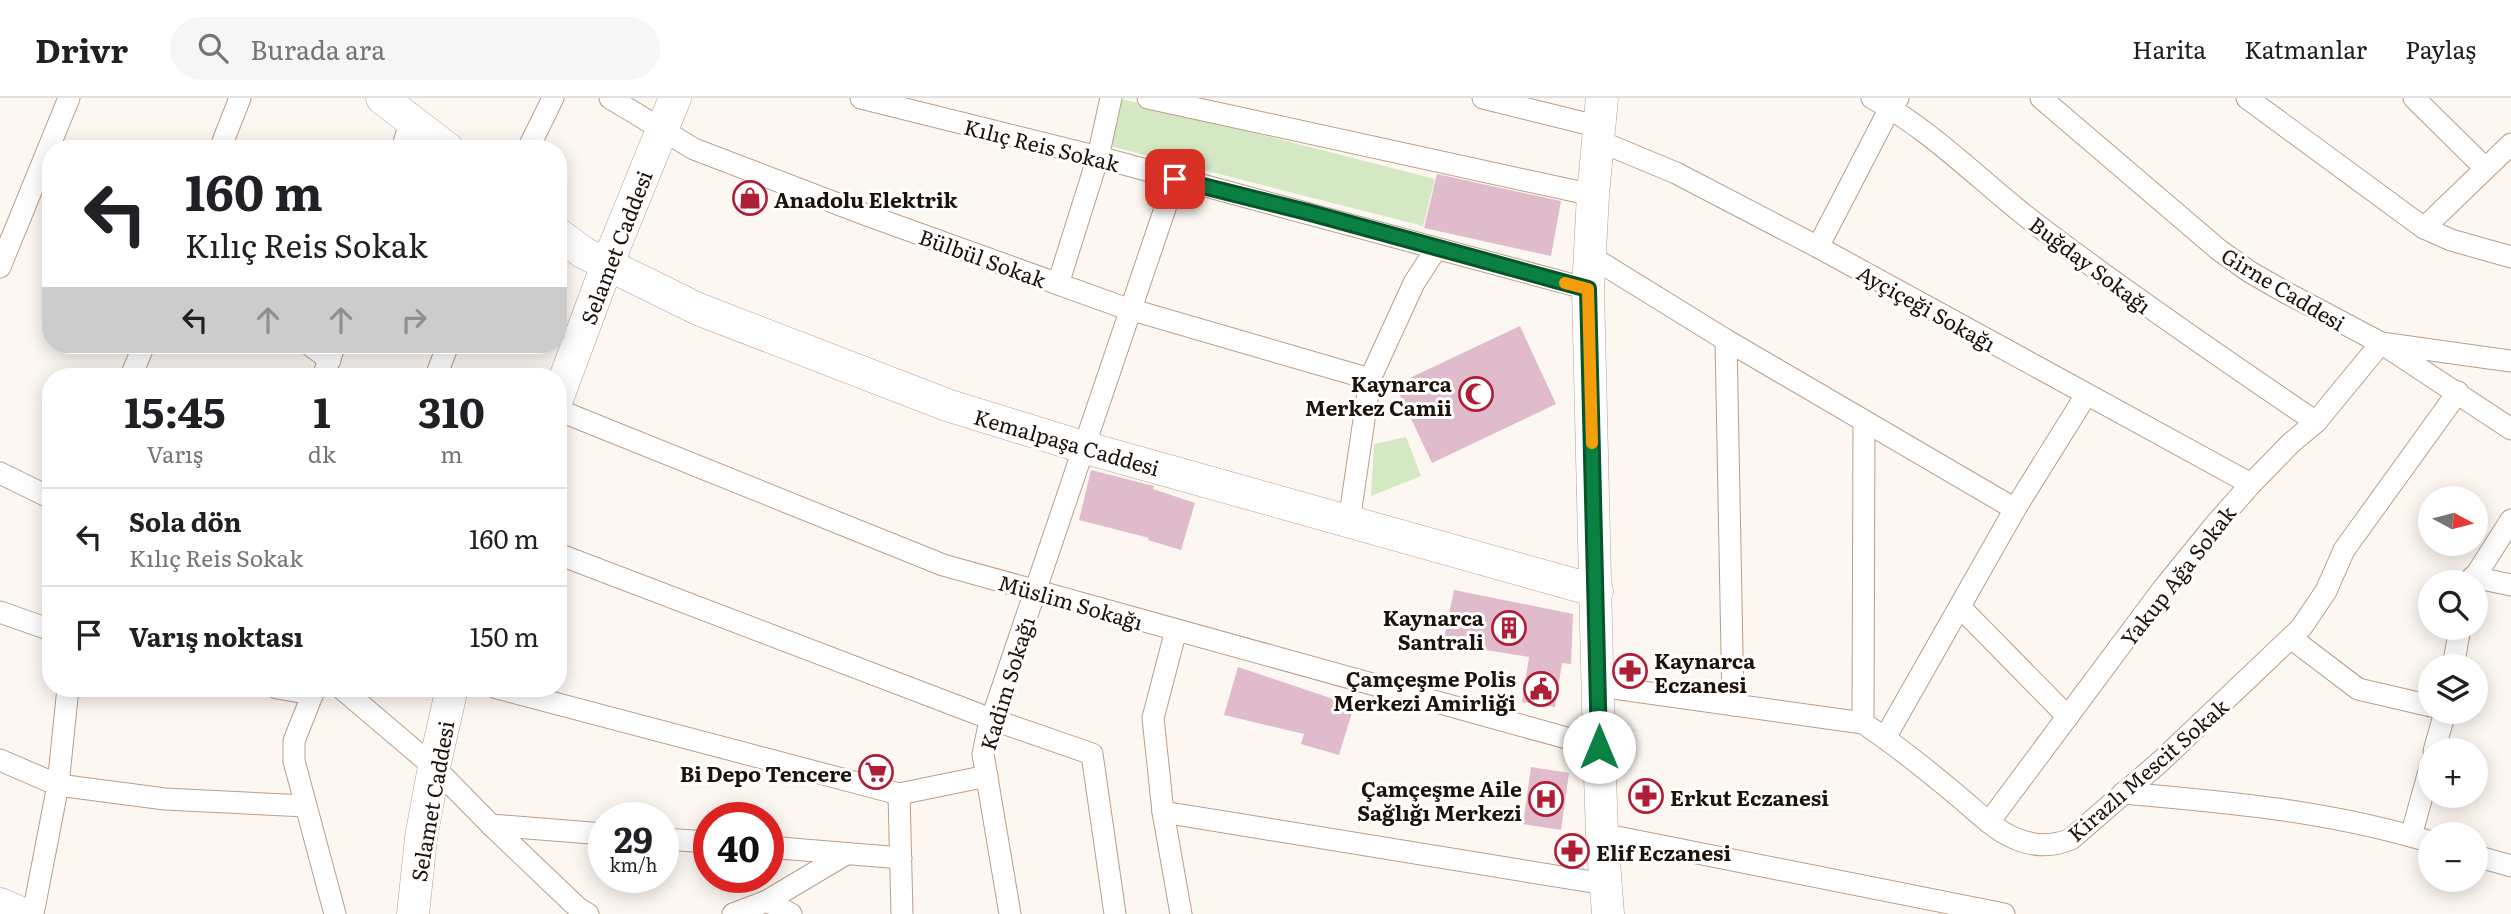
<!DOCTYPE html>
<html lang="tr">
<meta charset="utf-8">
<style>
body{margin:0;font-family:Literata,serif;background:#f6f6f6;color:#202124;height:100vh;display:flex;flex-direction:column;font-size:26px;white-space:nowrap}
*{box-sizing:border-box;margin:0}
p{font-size:23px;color:#757577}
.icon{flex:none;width:38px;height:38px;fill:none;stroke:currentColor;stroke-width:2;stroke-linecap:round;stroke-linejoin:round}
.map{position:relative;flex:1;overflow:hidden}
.side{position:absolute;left:42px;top:270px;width:525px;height:329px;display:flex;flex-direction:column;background:#fff;border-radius:28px;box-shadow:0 4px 18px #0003}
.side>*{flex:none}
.guide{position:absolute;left:42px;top:42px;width:525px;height:214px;border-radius:28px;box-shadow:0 4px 18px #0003;background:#fff;color:#202124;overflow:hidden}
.needle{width:46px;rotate:97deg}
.fabs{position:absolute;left:2418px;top:388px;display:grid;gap:14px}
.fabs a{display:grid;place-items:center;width:70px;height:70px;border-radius:50%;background:#fff;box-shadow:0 4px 18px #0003;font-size:35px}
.speed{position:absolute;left:588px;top:704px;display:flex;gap:14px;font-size:35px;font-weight:700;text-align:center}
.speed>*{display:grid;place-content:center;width:91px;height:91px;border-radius:50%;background:#fff;box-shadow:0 4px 18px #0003;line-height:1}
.speed small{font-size:18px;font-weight:400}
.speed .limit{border:10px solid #d22;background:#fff;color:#111}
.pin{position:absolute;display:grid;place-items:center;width:60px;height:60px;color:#fff;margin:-30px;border-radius:14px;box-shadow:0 4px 10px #0006}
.me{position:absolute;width:77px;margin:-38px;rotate:0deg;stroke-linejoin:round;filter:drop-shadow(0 0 5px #0008)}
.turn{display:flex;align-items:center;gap:24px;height:147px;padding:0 28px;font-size:32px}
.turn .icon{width:91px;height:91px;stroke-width:2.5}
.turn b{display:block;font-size:49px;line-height:60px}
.lanes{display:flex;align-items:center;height:66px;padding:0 28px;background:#0003;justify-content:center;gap:35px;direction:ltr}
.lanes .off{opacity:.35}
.eta{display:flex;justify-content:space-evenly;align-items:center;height:119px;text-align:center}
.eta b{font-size:42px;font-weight:700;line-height:49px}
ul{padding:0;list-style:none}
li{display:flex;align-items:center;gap:21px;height:98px;padding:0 28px;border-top:2px solid #e0e0e0}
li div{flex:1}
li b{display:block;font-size:26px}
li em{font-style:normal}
header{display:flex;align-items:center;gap:42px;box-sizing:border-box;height:98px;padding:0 35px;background:#fff;border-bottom:2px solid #e0e0e0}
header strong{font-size:33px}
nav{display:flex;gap:38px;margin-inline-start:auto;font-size:24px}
.search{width:490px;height:63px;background:#f6f6f6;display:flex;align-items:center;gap:18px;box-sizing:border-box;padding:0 24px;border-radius:38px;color:#757577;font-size:26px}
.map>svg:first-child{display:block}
.green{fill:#d4e8c3}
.building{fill:#dfbbcb}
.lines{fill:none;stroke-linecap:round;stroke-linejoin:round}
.street-casing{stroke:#bb9e88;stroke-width:23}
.secondary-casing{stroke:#bb9e88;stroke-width:33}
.street{stroke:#fff;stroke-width:21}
.secondary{stroke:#fff;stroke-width:32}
.route-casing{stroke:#07532c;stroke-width:18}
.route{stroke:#0b8043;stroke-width:12}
.slow{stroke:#f59e0b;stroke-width:12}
.labels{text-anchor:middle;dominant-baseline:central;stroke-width:6;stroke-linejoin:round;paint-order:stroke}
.street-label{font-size:21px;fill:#1e130b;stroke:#fff}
.poi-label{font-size:21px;font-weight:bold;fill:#1e130b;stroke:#fff;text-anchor:end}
</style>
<header>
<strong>Drivr</strong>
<div class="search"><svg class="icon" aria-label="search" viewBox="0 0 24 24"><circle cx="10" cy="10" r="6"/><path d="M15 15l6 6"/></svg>Burada ara</div>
<nav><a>Harita</a><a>Katmanlar</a><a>Paylaş</a></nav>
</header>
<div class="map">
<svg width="2511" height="816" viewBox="0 0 2511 816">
<rect width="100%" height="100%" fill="#fdf7f2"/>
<!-- green -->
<g class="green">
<path d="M1122,1l313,80 -12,47 -313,-80z"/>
<path d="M1406,339l15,39 -50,20 3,-52z"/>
</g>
<!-- building -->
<g class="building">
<path d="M1437,76l124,27 -10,55 -127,-28z"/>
<path d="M1520,228l36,78 -124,59 -37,-78z"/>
<path d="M1091,372l63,16 -1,3 42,14 -14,47 -33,-10 1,-2 -70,-18z"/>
<path d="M1454,492l119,24 -2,50 -9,-1 -7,44 -33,-5 7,-45 -86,-14z"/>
<path d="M1238,569l116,39 -15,49 -38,-11 3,-10 -80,-19z"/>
<path d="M1531,669l38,6 -8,57 -38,-6z"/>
</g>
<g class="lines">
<!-- street casing -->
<g class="street-casing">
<g id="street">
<path d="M610,0l84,51 170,65 258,93 248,72"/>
<path d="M861,0l237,59 490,132"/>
<path d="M1148,0l445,97"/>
<path d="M1483,0l117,29"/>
<path d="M1872,0c63,34 112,87 169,130 90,68 182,131 275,194"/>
<path d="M2041,0l178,152 31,22 33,19 98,52 130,86"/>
<path d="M2247,0l177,130 27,12 60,17"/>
<path d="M2414,0l71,70"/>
<path d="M1599,43l77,32 142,74 433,237"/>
<path d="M220,51l20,-51"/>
<path d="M402,51l9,-29"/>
<path d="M528,51l25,-51"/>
<path d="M2424,130l87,-84"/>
<path d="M1818,149l72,-139 8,-10"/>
<path d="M1590,158l136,84 289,169"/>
<path d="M0,169l69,-169"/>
<path d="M1058,186l40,-127 13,-59"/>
<path d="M1726,242l7,365"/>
<path d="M310,247l20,15"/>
<path d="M131,278l13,-31"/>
<path d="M323,278l12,-31"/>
<path d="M436,278l12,-31"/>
<path d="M558,312l385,155 656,182"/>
<path d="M0,375l51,25"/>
<path d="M1349,424l21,-143 44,-96 22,-34"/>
<path d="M558,456l433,165 101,35 23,160"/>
<path d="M2473,479l38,8"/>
<path d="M2471,485l40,-63"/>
<path d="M1960,509l108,110"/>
<path d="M0,514l51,18"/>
<path d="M1176,532l-23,88 10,94 18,102"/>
<path d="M2291,540l67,51 73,17"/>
<path d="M2453,569l7,-39"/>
<path d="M1599,588l264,37c33,22 64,47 95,73 17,14 35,33 56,42 20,9 38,9 57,1l90,-78 140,-133 25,-37 18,-41 114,-158"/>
<path d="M277,590l35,6"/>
<path d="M315,590l-21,53v20l41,153"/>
<path d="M341,590l93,79 57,58 113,9"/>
<path d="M497,590l402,106 88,-18"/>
<path d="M1863,625l1,-301"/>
<path d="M1885,640l130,-229 71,-114"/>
<path d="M2434,653l11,-39"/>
<path d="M0,662l58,25 107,14 141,7"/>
<path d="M2123,695c104,9 207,18 308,49"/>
<path d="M899,696l3,120"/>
<path d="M1163,714l442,72"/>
<path d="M1989,724l173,-232 52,-64 37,-42 40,-41 25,-21 65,-79 130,18"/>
<path d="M491,727l87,83 10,6"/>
<path d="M1602,736l402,80"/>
<path d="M2411,738l20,-72"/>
<path d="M663,741l46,3"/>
<path d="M768,749l133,11"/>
<path d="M2476,758l35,10"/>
<path d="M767,803l79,-47"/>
<path d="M33,816l25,-129 10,-97"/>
<path d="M733,816l34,-13 24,13"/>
<path d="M1010,816l-27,-160 5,-24 187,-551"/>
</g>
</g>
<!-- secondary casing -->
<g class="secondary-casing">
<g id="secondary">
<path d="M382,0l66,51"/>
<path d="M1602,0l-9,97 -5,94 11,458 3,87 6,80"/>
<path d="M558,136l26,19 114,56 249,96 136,42 514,144"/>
<path d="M558,299l49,-132 68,-167"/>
<path d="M0,806l23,10"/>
<path d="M413,816l8,-76 13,-71 18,-79"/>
</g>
</g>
<!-- street -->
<use href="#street" class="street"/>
<!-- secondary -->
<use href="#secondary" class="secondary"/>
</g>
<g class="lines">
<!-- route casing -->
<g class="route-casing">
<path id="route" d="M1175,81l132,33 281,77 11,458"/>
</g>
<!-- route -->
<use href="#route" class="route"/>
<!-- slow -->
<path class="slow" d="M1565,185l23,6 4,154"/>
</g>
<!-- icons -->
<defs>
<g id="shop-ring" transform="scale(1.75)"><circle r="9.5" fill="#fff" stroke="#b01d36" stroke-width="1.5"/><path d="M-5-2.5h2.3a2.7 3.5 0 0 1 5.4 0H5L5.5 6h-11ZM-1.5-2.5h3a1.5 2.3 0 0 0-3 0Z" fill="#b01d36"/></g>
<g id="mosque-ring" transform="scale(1.75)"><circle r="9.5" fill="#fff" stroke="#b01d36" stroke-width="1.5"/><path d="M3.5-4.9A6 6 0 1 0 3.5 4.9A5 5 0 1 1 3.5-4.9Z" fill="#b01d36"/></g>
<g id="building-ring" transform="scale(1.75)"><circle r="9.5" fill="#fff" stroke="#b01d36" stroke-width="1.5"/><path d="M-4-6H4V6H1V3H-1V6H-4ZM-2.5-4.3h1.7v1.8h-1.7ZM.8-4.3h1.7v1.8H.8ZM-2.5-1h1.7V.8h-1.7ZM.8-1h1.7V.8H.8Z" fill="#b01d36"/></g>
<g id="pharmacy-ring" transform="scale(1.75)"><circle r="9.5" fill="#fff" stroke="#b01d36" stroke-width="1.5"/><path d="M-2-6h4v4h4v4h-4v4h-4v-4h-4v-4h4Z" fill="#b01d36"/></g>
<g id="civic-ring" transform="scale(1.75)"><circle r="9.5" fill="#fff" stroke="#b01d36" stroke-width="1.5"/><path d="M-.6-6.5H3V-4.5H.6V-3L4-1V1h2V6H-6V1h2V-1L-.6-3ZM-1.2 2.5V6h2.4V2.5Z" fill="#b01d36"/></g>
<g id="supermarket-ring" transform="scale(1.75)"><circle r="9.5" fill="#fff" stroke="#b01d36" stroke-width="1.5"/><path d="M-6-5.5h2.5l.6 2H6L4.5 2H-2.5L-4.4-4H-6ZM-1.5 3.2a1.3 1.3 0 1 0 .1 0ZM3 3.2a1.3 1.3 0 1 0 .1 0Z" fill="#b01d36"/></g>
<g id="hospital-ring" transform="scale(1.75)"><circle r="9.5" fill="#fff" stroke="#b01d36" stroke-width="1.5"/><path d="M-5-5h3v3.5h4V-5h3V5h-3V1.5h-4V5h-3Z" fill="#b01d36"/></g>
</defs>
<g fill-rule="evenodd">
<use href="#shop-ring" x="750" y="100"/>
<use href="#mosque-ring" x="1476" y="296"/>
<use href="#building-ring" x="1509" y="530"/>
<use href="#pharmacy-ring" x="1630" y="573"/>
<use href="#civic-ring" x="1541" y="591"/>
<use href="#supermarket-ring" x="876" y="674"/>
<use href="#pharmacy-ring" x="1646" y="698"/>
<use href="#hospital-ring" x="1546" y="701"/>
<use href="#pharmacy-ring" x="1572" y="753"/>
</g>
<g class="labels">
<!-- street labels -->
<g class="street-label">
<text transform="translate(1042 46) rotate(14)">Kılıç Reis Sokak</text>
<text transform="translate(615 149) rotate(-69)">Selamet Caddesi</text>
<text transform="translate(983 159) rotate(20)">Bülbül Sokak</text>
<text transform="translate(2091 166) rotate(37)">Buğday Sokağı</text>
<text transform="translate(2284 190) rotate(31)">Girne Caddesi</text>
<text transform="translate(1927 209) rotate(29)">Ayçiçeği Sokağı</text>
<text transform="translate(1067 343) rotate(16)">Kemalpaşa Caddesi</text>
<text transform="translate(2177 477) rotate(-52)">Yakup Ağa Sokak</text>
<text transform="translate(1071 503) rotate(16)">Müslim Sokağı</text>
<text transform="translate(1006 585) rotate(-73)">Kadim Sokağı</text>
<text transform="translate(2147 671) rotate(-41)">Kirazlı Mescit Sokak</text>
<text transform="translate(431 703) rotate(-80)">Selamet Caddesi</text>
</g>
<!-- poi labels -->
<g class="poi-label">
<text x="774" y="100" text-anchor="start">Anadolu Elektrik</text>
<text x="1452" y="284">Kaynarca<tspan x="1452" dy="24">Merkez Camii</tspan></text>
<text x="1484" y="518">Kaynarca<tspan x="1484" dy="24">Santrali</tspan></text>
<text x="1654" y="561" text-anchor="start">Kaynarca<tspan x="1654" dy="24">Eczanesi</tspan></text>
<text x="1516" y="579">Çamçeşme Polis<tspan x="1516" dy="24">Merkezi Amirliği</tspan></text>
<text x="852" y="674">Bi Depo Tencere</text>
<text x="1522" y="689">Çamçeşme Aile<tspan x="1522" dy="24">Sağlığı Merkezi</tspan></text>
<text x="1670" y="698" text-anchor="start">Erkut Eczanesi</text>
<text x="1596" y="753" text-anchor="start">Elif Eczanesi</text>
</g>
</g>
</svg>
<div class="fabs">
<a><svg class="needle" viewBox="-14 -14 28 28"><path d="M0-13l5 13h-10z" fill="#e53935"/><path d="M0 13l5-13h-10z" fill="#757577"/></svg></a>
<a><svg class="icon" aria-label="search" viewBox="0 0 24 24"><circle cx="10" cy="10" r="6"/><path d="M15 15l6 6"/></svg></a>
<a><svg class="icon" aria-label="layers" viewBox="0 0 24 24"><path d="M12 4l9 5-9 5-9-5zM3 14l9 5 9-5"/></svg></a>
<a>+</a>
<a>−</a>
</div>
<div class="speed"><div>29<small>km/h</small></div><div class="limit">40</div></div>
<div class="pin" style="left:1175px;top:81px;background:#d93025"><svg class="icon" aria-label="arrive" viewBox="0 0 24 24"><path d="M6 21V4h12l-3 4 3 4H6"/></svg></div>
<svg class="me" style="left:1599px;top:649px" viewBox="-20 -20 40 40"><circle r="19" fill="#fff"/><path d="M0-13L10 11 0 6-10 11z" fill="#0b8043"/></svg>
<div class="guide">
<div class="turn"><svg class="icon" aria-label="left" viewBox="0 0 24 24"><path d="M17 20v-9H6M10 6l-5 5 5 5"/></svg><div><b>160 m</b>Kılıç Reis Sokak</div></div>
<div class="lanes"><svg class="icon" aria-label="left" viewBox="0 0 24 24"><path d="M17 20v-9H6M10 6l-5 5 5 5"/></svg><svg class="icon off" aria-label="ahead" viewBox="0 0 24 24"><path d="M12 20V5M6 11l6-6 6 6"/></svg><svg class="icon off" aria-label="ahead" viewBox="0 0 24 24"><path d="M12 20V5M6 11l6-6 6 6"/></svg><svg class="icon off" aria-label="right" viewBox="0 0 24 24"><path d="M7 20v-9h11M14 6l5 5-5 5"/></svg></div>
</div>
<section class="side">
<div class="eta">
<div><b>15:45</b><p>Varış</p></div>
<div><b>1</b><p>dk</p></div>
<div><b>310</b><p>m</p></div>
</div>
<ul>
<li><svg class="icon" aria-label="left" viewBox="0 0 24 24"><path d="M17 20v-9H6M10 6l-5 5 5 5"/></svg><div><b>Sola dön</b><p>Kılıç Reis Sokak</p></div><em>160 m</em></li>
<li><svg class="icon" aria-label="arrive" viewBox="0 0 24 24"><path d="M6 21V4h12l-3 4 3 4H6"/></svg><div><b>Varış noktası</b></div><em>150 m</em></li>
</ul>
</section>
</div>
